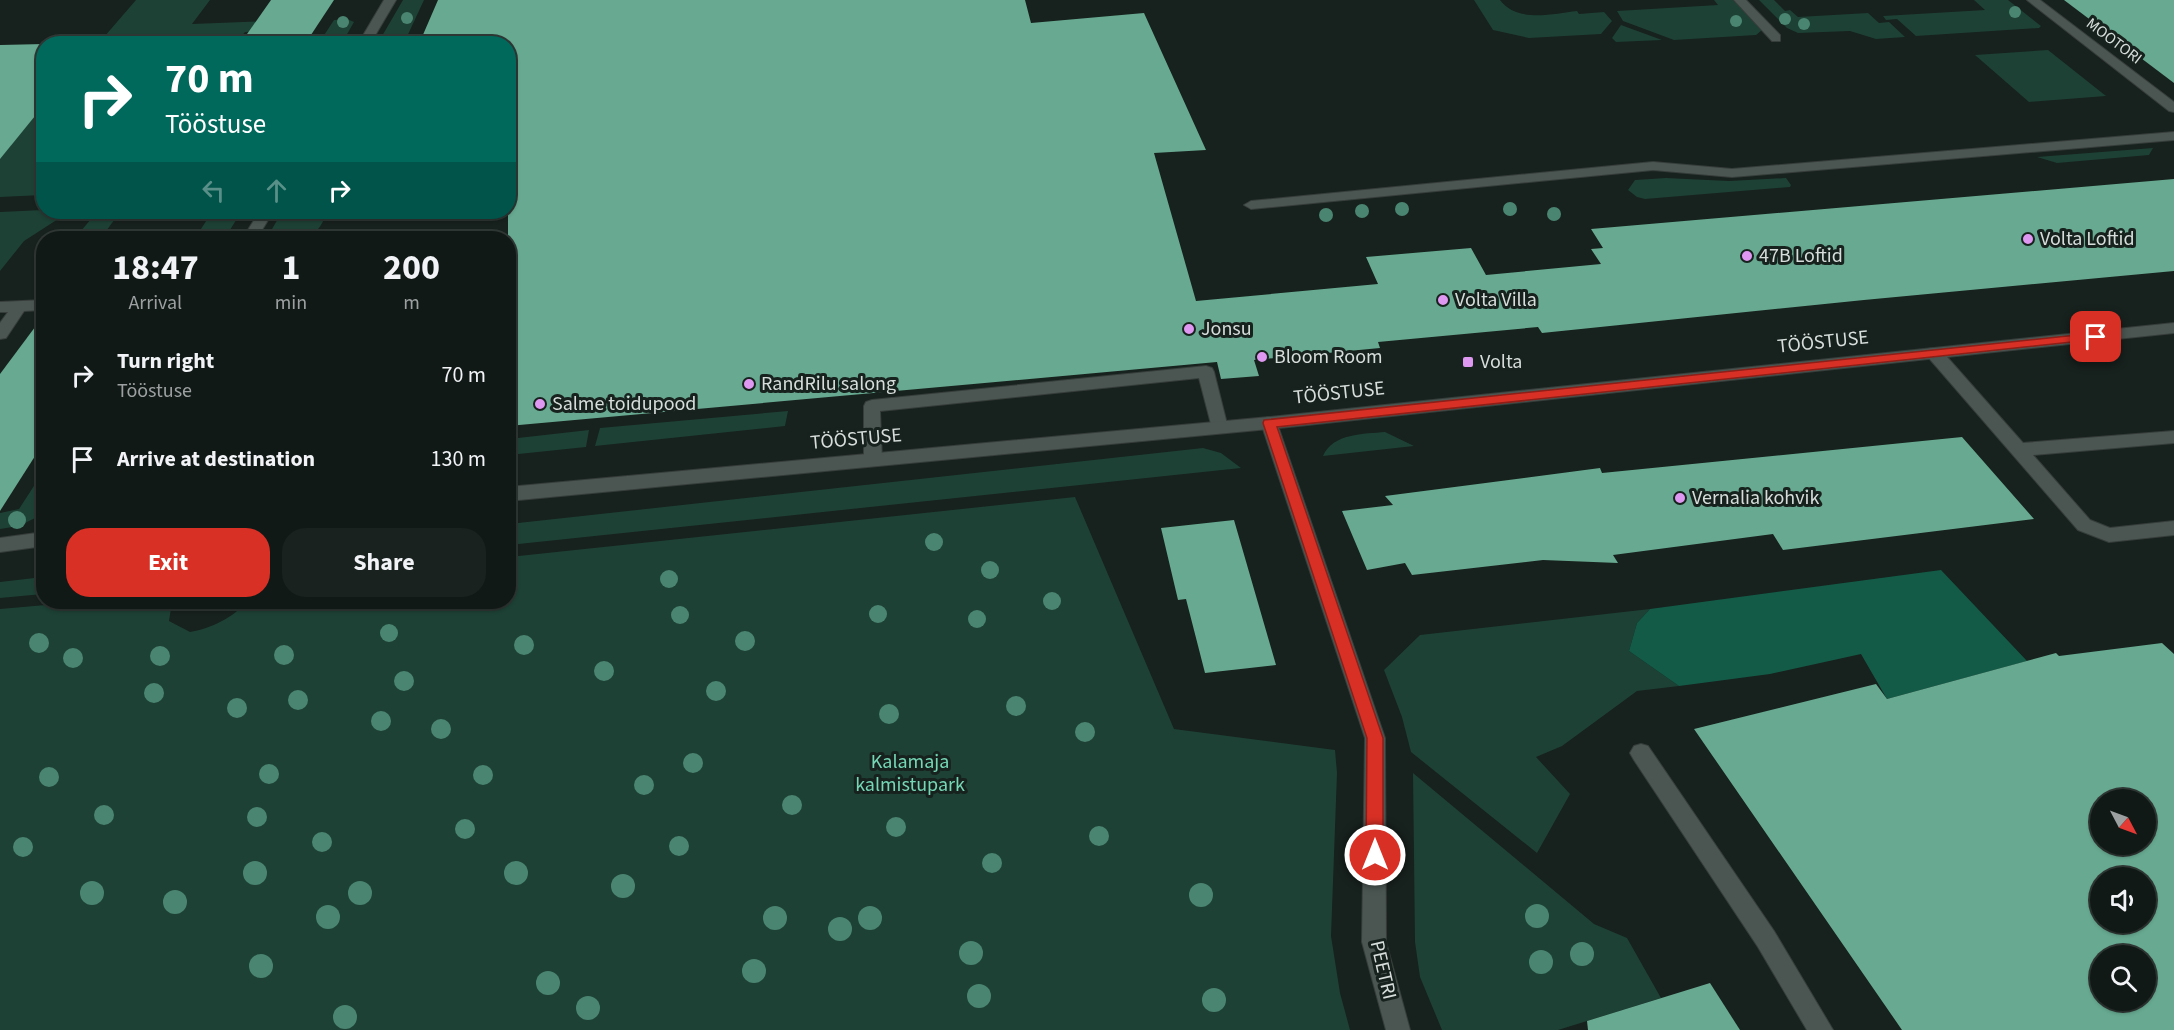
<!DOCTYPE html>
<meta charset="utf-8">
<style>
body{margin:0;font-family:"Source Sans 3",sans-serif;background:#1a221f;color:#f1f3f6;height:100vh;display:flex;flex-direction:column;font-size:22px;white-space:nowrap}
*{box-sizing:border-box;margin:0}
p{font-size:20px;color:#9ca0a1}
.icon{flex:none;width:33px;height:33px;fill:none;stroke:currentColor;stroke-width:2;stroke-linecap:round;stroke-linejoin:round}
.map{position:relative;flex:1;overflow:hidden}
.sheet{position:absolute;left:36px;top:231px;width:480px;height:378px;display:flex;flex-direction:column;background:#111916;border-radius:24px;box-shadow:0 2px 4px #0004,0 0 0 2px #303835}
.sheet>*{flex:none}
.guide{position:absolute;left:36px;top:36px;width:480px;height:183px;border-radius:24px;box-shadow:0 2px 4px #0004,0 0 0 2px #303835;background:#00695c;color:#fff;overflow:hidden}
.needle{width:39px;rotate:131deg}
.controls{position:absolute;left:2090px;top:789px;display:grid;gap:12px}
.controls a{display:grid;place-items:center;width:66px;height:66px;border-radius:50%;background:#111916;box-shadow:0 2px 4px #0004,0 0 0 2px #303835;font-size:30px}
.pin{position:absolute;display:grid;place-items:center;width:51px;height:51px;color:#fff;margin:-26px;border-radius:12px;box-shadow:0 3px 9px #0006}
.me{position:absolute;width:66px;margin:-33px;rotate:0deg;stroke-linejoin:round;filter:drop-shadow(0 0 4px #0008)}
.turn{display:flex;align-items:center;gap:21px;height:126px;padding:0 30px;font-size:27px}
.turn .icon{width:78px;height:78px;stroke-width:2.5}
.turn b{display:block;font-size:42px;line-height:51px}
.lanes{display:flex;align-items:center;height:57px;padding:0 30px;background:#0003;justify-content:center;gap:30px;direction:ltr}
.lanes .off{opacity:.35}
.eta{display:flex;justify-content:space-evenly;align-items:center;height:102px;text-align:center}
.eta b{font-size:36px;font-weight:700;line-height:42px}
.action{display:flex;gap:12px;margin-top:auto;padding:12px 30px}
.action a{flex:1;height:69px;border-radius:24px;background:#d93025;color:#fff;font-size:24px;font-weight:700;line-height:69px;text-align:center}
.action a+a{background:#1a221f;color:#f1f3f6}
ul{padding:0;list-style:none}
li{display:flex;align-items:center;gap:18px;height:84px;padding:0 30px}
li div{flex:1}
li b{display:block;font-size:22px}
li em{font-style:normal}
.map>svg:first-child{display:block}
.green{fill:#1d4135}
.forest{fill:#135b47}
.building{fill:#67a991;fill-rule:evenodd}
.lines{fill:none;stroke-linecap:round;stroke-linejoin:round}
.lane-casing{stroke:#363d3a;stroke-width:2}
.street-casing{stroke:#363d3a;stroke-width:2}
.secondary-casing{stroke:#363d3a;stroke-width:2}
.lane{fill:#4b5652;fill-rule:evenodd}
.street{fill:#4b5652;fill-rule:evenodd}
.secondary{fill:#4b5652;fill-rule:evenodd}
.tree{fill:#4a8571}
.route{fill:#d93025;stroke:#8d1f18;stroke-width:1.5}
.poi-dot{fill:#df98f1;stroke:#17211d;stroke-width:2}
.labels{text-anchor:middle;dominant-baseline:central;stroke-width:6;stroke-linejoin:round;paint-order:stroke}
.far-street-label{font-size:16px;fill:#d6ddda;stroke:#17211d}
.poi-label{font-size:20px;fill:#d6ddda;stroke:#17211d;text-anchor:start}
.street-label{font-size:20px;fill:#d6ddda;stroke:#17211d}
.park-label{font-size:20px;fill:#74d7b5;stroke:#17211d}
</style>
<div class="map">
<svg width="2174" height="1030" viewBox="0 0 2174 1030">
<rect width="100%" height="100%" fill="#17211d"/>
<!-- green -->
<g class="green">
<path d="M136,0h74l-18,24 80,-3 -8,10 -19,1 -9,11 -138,1z"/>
<path d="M403,0h21l-20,43h-26z"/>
<path d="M1474,0h26c17,23 52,14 77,11l2,3 25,-2 8,9 -11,13 -72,4 -36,-8z"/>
<path d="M1714,0h20l28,30 -6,5 -82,5 -51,-19 -6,-10 101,-6z"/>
<path d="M1759,0h15l11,11 5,-1 8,7 70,-4 11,10 10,-1 16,15 -29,2 -26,-8 -52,2 -11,-5z"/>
<path d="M1974,0h34l33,26 -2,2 -123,8 -19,-17 -11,1 -3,-4 102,-6z"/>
<path d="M347,19l7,3 -12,21h-23l15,-23z"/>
<path d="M1621,25l41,15 -46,2 -4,-4z"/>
<path d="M2048,50l58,46 -77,6 -54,-47z"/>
<path d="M43,106v89l-43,2v-39z"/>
<path d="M2153,148l-4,7 -92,8 -20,-6z"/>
<path d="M1666,178l63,3 57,-3 5,7 -1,2 -145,12 -8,-2 -9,-7 7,-10z"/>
<path d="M43,210l26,2 -45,29 -24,30v-59z"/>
<path d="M97,212h23l-19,26h-26z"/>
<path d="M212,212h29l-11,18 -31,2z"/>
<path d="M282,212h45c-3,6 -6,17 -13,20 -11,6 -33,7 -42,-3z"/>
<path d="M788,411l-3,15 -190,20 5,-18z"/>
<path d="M589,430l-3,17 -77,8v-16z"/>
<path d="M1385,432l29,14 -91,10c10,-23 41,-22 62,-24z"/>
<path d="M1203,448l18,5 20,15 -732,77v-21z"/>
<path d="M43,472v42l-24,12 -19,3v-16l19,-4z"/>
<path d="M1075,497l99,232 161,21 2,23 -6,163 9,57 10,37h-1350v-421l80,-7h92l-3,19 21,11c19,-3 45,-15 56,-30h262l1,-45z"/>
<path d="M43,577v17l-43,4v-16z"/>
<path d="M1650,609l-13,14 -8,28 50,35 -42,5 -75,55 -26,11 34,37 -33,59 -126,-101 -9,-35 -18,-47 36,-35z"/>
<path d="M1413,773l181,151 33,14 34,60 -103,32h-116l-22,-53 -5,-35z"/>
</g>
<!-- forest -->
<path class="forest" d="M1941,570l86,91 -140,38 -26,-45 -91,20 -91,12 -50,-35 8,-28 13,-14z"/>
<!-- building -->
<g class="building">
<path d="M271,0h63l-29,44h-65z"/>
<path d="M438,0h587l6,23 113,-10 62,137 -52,3 42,148 182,-17 -12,-27 105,-9 15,27 115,-11 -10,-15 12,-1 -12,-19 583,-50v92l-310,29 -322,33 -4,-6 -160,15 2,6 -126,12 5,16 -38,3 -4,-17 -709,64v-382h-89z"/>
<path d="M2064,0h110v83z"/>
<path d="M44,44v61l-44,54v-114z"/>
<path d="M44,315v127l-44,69v-137z"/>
<path d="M1962,437l72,82 -251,31 -10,-16 -160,21 5,8 -75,-3 -131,15 -7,-12 -38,7 -25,-59 51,-6 -8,-9 215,-28 2,5z"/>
<path d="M1234,520l42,145 -71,8 -19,-74 -8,1 -17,-72z"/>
<path d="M2162,643l12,11v376h-272l-208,-301 182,-45 11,15 169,-46 3,3zM2100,800h45v44h-45zM2100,878h45v44h-45zM2100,956h45v44h-45z"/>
<path d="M1710,983l30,47h-152l-1,-9z"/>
</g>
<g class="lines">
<!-- lane casing -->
<g class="lane-casing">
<g id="lane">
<path d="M44,300v10l-20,1 -18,27 -6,1v-16l8,-11h-8v-10z"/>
<path d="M1934,348l6,1 83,94 151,-12v12l-141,12 57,65 20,8 64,-7v14l-65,7 -31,-12 -150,-173 -2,-4 2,-4z"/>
<path d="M1206,366l6,2 2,4 14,56 -2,4h-12l-2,-4 -13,-50 -319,33 2,49 -3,5 -6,1 -6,-1 -3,-5v-54l2,-4 6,-2z"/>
<path d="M1641,744l7,2 126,185 59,99h-26l-49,-83 -124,-187 -4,-7 4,-7z"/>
</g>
</g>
<!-- street casing -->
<g class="street-casing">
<g id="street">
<path d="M384,0h12l-26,44h-12z"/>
<path d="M1734,0h12l34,35v6h-8z"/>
<path d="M2027,0h13l134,102v10l-5,-1z"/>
<path d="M2174,132v8l-442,37 -79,-7 -402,39 -7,-4 7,-4 402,-39 79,7z"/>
<path d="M259,212h14l-16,26h-14z"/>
<path d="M1269,417l6,2 2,4 108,315 1,204 24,88h-24l-24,-88 3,-204 -104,-315 2,-4z"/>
</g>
</g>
<!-- secondary casing -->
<g class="secondary-casing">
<g id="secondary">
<path d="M2174,323v10l-905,96 -761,72v-14l761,-70z"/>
<path d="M44,532v14l-44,6v-14z"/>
</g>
</g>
<!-- lane -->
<use href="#lane" class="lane"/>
<!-- street -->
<use href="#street" class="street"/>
<!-- secondary -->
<use href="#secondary" class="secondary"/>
</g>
<!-- trees -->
<g class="tree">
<circle cx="2015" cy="12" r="6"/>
<circle cx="407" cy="18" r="6"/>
<circle cx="1785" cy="19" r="6"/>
<circle cx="1736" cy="21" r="6"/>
<circle cx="343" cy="22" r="6"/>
<circle cx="1804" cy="24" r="6"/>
<circle cx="1402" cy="209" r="7"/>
<circle cx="1510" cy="209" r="7"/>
<circle cx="1362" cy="211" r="7"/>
<circle cx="1554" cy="214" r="7"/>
<circle cx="1326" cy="215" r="7"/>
<circle cx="17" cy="520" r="9"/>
<circle cx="934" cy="542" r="9"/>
<circle cx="990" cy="570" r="9"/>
<circle cx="669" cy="579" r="9"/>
<circle cx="1052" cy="601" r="9"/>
<circle cx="878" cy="614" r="9"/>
<circle cx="680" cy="615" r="9"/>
<circle cx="977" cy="619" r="9"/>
<circle cx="389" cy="633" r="9"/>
<circle cx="745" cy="641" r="10"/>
<circle cx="39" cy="643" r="10"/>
<circle cx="524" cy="645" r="10"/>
<circle cx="284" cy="655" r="10"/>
<circle cx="160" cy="656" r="10"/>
<circle cx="73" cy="658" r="10"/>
<circle cx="604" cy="671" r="10"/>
<circle cx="404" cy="681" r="10"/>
<circle cx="716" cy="691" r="10"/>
<circle cx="154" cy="693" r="10"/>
<circle cx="298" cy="700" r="10"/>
<circle cx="1016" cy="706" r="10"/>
<circle cx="237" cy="708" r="10"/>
<circle cx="889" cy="714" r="10"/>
<circle cx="381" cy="721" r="10"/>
<circle cx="441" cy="729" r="10"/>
<circle cx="1085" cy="732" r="10"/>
<circle cx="693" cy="763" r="10"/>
<circle cx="269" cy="774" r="10"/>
<circle cx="483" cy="775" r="10"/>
<circle cx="49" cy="777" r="10"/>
<circle cx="644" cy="785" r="10"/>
<circle cx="792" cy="805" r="10"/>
<circle cx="104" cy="815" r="10"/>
<circle cx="257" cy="817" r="10"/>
<circle cx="896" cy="827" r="10"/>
<circle cx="465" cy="829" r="10"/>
<circle cx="1099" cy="836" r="10"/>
<circle cx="322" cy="842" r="10"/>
<circle cx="679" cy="846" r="10"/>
<circle cx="23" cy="847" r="10"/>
<circle cx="992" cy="863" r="10"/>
<circle cx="255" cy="873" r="12"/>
<circle cx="516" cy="873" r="12"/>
<circle cx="623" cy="886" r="12"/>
<circle cx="92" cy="893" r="12"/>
<circle cx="360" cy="893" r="12"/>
<circle cx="1201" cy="895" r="12"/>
<circle cx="175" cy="902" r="12"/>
<circle cx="1537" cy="916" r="12"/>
<circle cx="328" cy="917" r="12"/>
<circle cx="775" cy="918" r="12"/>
<circle cx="870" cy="918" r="12"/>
<circle cx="840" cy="929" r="12"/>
<circle cx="971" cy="953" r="12"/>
<circle cx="1582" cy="954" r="12"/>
<circle cx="1541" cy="962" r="12"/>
<circle cx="261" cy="966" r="12"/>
<circle cx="754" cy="971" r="12"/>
<circle cx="548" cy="983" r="12"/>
<circle cx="979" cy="996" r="12"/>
<circle cx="1214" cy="1000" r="12"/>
<circle cx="588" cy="1008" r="12"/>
<circle cx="345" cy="1017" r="12"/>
</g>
<!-- route -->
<path class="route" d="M2096,333l6,4 -2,2 -823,88 106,311v117l-2,6 -6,2 -6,-2 -3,-6 1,-117 -104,-315 1,-3z"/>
<!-- markers -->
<g class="poi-dot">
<circle cx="2028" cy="239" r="6"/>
<circle cx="1747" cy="256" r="6"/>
<circle cx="1443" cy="300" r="6"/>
<circle cx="1189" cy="329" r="6"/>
<circle cx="1262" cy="357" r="6"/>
<rect x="1462" y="356" width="12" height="12" rx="3"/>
<circle cx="749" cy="384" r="6"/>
<circle cx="540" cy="404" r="6"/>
<circle cx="1680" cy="498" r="6"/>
</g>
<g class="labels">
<!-- far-street labels -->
<g class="far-street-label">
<text transform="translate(2114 41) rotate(37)">MOOTORI</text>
</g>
<!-- poi labels -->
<g class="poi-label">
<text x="2040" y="239">Volta Loftid</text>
<text x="1759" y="256">47B Loftid</text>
<text x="1455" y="300">Volta Villa</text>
<text x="1201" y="329">Jonsu</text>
<text x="1274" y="357">Bloom Room</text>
<text x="1480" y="362">Volta</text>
<text x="761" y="384">RandRilu salong</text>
<text x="552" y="404">Salme toidupood</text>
<text x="1692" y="498">Vernalia kohvik</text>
</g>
<!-- street labels -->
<g class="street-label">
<text transform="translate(1823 342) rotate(-6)">TÖÖSTUSE</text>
<text transform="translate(1339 393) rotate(-6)">TÖÖSTUSE</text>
<text transform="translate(856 439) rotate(-5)">TÖÖSTUSE</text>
<text transform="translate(1383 970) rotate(77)">PEETRI</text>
</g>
<!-- park labels -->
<g class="park-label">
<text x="910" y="762">Kalamaja<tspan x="910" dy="23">kalmistupark</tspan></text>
</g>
</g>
</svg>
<div class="controls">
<a><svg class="needle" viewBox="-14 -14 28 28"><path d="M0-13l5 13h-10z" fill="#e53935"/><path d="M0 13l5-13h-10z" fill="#9ca0a1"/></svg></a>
<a><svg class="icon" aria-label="sound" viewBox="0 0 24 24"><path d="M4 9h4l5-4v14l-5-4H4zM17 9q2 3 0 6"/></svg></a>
<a><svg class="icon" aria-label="search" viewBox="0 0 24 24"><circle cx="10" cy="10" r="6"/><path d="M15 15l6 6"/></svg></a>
</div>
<div class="pin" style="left:2096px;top:337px;background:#d93025"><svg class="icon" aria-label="arrive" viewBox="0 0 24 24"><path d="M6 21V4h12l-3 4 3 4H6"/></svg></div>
<svg class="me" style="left:1375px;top:855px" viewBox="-20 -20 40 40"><circle r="17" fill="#d93025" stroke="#fff" stroke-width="3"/><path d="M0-11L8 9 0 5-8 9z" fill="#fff"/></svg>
<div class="guide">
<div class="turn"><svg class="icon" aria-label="right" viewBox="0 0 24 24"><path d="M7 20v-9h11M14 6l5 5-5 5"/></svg><div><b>70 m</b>Tööstuse</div></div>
<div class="lanes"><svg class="icon off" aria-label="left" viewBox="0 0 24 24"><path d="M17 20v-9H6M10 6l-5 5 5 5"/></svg><svg class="icon off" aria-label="ahead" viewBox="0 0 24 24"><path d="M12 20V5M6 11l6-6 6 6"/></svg><svg class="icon" aria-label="right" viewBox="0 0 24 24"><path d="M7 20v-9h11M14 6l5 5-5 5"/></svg></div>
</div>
<section class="sheet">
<div class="eta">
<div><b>18:47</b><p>Arrival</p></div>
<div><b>1</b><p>min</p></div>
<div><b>200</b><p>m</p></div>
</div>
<ul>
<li><svg class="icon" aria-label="right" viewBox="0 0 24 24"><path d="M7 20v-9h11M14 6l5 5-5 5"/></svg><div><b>Turn right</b><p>Tööstuse</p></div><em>70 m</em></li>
<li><svg class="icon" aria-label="arrive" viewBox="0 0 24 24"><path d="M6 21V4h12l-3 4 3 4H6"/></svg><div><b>Arrive at destination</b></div><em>130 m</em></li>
</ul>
<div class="action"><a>Exit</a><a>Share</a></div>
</section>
</div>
